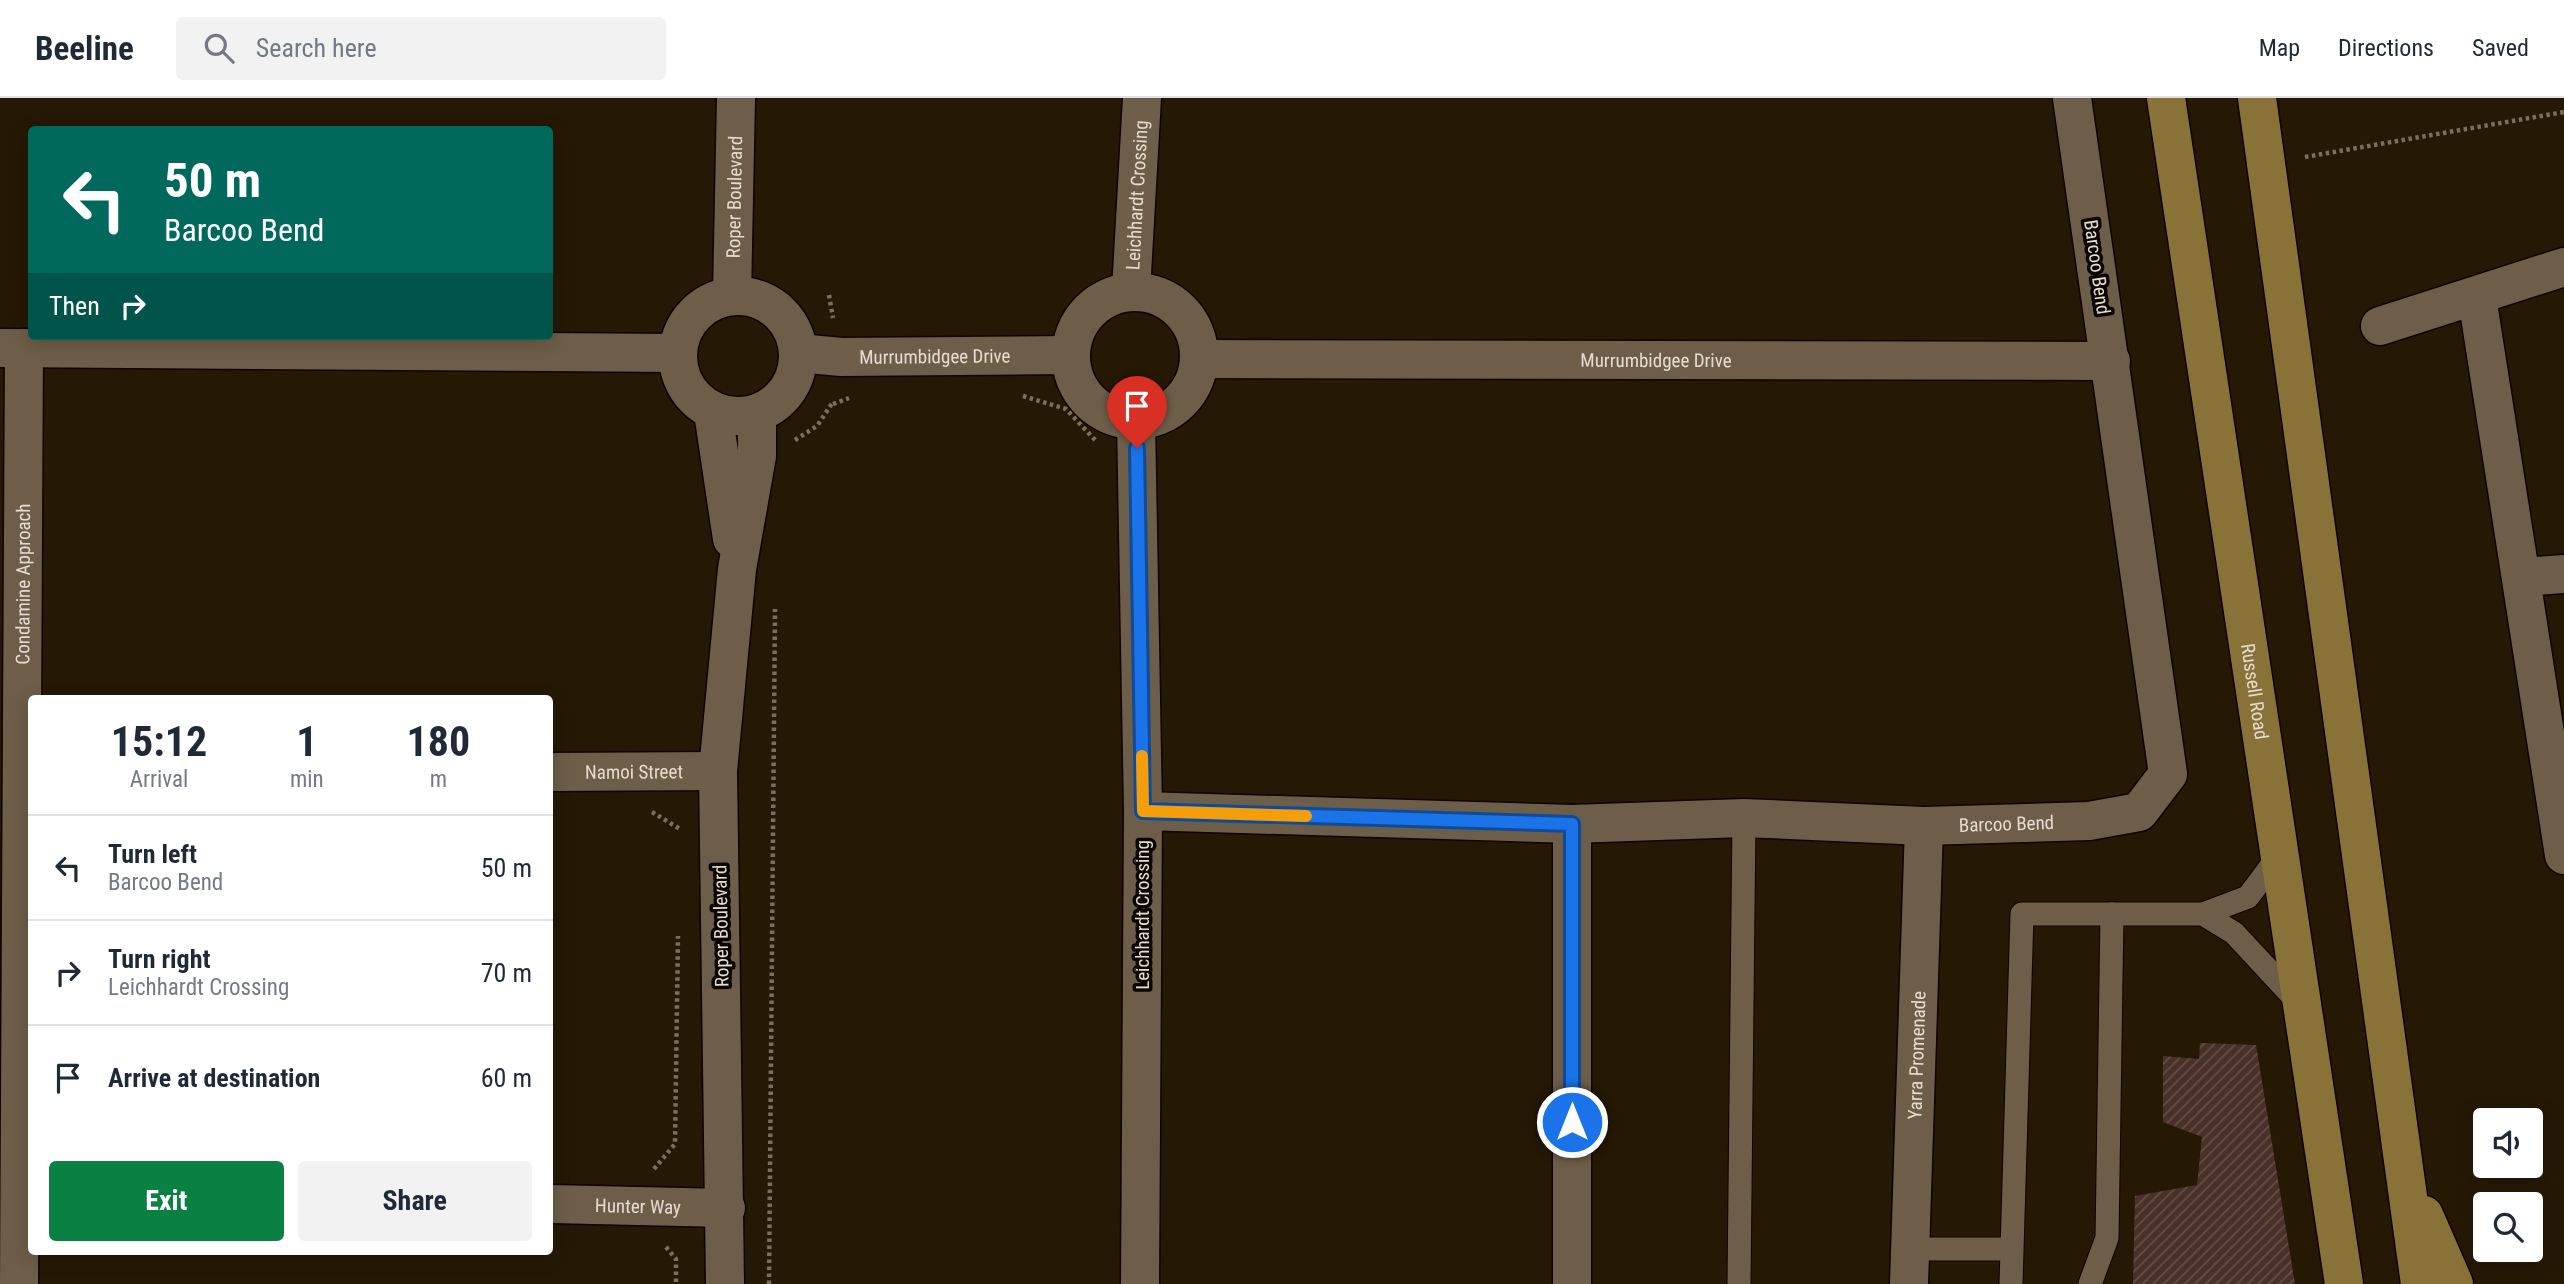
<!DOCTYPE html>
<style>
body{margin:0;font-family:"Roboto Condensed",sans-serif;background:#f2f2f3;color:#1f2937;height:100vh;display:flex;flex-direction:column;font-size:26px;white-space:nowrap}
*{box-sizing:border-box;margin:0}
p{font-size:23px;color:#747a83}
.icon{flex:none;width:38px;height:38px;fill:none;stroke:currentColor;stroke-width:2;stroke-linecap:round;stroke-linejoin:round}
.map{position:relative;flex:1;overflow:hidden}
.details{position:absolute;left:28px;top:597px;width:525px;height:560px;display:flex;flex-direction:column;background:#fff;border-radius:7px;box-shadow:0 4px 18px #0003}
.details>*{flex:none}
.hud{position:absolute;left:28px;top:28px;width:525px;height:214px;border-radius:7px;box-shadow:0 4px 18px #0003;background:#00695c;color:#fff;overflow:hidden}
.controls{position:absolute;left:2473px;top:1010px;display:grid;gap:14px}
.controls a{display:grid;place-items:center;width:70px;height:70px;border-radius:7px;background:#fff;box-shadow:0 4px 18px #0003;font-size:35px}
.pin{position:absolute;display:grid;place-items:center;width:60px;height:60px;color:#fff;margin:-72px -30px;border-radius:50% 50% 50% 0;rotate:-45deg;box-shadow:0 0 7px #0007}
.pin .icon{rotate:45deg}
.me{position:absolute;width:77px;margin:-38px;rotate:0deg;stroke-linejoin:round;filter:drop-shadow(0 0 5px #0008)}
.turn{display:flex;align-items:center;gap:24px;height:147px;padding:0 21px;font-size:32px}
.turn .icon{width:91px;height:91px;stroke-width:2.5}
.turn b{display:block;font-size:49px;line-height:60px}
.then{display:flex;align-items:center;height:66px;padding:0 21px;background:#0003;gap:14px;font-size:26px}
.eta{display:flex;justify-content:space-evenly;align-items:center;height:119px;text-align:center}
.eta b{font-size:42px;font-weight:700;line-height:49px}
.button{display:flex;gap:14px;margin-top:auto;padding:14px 21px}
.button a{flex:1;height:80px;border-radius:7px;background:#0b8043;color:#fff;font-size:28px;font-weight:700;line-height:80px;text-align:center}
.button a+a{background:#f2f2f3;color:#1f2937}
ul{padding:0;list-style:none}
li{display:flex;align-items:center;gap:21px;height:105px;padding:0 21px;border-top:2px solid #e0e1e3}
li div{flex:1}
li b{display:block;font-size:26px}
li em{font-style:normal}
header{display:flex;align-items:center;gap:42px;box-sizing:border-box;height:98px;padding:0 35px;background:#fff;border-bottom:2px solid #e0e1e3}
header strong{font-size:33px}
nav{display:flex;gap:38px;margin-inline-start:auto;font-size:24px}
.search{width:490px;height:63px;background:#f2f2f3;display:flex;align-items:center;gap:18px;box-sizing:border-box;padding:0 24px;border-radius:7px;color:#747a83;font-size:26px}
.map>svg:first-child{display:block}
.building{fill:url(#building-hatch)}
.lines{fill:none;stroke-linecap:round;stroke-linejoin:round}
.service-casing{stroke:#0e0400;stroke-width:25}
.minor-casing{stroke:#0e0400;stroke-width:41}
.primary-casing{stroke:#0e0400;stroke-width:41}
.path{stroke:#7a6e5e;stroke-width:4.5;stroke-dasharray:3.5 3.5;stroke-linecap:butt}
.service{stroke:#6d5e49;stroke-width:23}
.minor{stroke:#6d5e49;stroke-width:38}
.primary{stroke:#897238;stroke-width:38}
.route-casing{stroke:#114b97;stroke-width:18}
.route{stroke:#1a73e8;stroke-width:12}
.slow{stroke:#f59e0b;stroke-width:12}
.labels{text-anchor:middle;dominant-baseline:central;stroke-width:7;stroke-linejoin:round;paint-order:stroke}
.street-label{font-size:19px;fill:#e5dcd0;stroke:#0a0501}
</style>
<header>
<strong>Beeline</strong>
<div class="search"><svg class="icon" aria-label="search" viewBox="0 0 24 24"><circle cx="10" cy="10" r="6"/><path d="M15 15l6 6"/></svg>Search here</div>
<nav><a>Map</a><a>Directions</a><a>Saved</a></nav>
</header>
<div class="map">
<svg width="2564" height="1186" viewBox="0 0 2564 1186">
<defs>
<pattern id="building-hatch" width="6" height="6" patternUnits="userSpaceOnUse" patternTransform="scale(1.75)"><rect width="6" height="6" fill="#49312a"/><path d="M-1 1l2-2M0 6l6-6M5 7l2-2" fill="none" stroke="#634e48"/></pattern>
</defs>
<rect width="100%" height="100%" fill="#251805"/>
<!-- building -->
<path class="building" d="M2200,945l56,2 39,239h-162l2,-88 62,-11 5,-48 -39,-15v-66l36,3z"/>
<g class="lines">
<!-- service casing -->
<g class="service-casing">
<g id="service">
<path d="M2112,816h91l45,-17 32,-43"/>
<path d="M2203,816l31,19 66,71"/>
<path d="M1912,1151h99"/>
<path d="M1739,1186l5,-466"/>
<path d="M2011,1186l11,-370h90l-5,324 -17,46"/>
</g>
</g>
<!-- minor casing -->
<g class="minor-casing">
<g id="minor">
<path id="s1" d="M1131,193l11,-193"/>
<circle cx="1135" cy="258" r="64"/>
<path id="s2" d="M732,197l4,-197"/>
<circle cx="738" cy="258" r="60"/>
<path d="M2477,199l87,558"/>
<path d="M2380,228l184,-59"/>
<path d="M0,250l677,5"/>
<path id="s3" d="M799,255l42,4 230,-2"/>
<path id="s4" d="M1199,261l912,2"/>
<path d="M713,314l19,127"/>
<path d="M1136,322l7,391 -3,473"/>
<path d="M2522,479l42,-3"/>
<path id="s5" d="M550,674l168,-1"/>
<path id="s6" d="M1143,713l429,13 172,-6 180,8 165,-5 50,-9 29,-38 -96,-676"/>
<path id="s7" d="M550,1106l176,4"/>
<path id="s8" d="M19,1186l5,-936"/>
<path d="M725,1186l-7,-513 19,-202 20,-113v-42"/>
<path d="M1572,1186v-460"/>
<path id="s9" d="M1909,1186l15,-458"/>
</g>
</g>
<!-- primary casing -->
<g class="primary-casing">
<g id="primary">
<path id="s10" d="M2166,0l178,1186"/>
<path d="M2257,0l163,1186"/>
<path d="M2424,1117l30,69"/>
</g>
</g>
<!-- path -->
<g class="path">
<path d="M2305,59l259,-45"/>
<path d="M829,197l4,23"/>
<path d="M1023,298l43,13 30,32"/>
<path d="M833,306l16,-6"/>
<path d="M795,342l22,-14 16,-24"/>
<path d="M652,714l28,17"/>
<path d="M654,1071l21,-25 3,-208"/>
<path d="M666,1149l10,12v25"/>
<path d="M769,1186l6,-675"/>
</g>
<!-- service -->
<use href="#service" class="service"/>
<!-- minor -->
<use href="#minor" class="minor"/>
<!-- primary -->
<use href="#primary" class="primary"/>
</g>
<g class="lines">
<!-- route casing -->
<g class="route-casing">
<path id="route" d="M1137,350l6,363 429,13v298"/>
</g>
<!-- route -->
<use href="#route" class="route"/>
<!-- slow -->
<path class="slow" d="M1142,658l1,55 163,5"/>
</g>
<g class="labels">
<!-- street labels -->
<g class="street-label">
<text stroke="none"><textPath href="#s1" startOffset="96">Leichhardt Crossing</textPath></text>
<text stroke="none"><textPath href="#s2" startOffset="98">Roper Boulevard</textPath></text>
<text transform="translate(2097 169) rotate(82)">Barcoo Bend</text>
<text stroke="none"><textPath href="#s3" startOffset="136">Murrumbidgee Drive</textPath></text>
<text stroke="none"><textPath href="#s4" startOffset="457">Murrumbidgee Drive</textPath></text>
<text stroke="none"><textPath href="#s8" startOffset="700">Condamine Approach</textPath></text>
<text stroke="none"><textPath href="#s10" startOffset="600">Russell Road</textPath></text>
<text stroke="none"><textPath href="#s5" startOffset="84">Namoi Street</textPath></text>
<text stroke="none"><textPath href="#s6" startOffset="864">Barcoo Bend</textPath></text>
<text transform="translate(1142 817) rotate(-90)">Leichhardt Crossing</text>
<text transform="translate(721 828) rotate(-91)">Roper Boulevard</text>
<text stroke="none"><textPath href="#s9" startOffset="229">Yarra Promenade</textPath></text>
<text stroke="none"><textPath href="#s7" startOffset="88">Hunter Way</textPath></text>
</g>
</g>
</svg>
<div class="controls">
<a><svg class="icon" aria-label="sound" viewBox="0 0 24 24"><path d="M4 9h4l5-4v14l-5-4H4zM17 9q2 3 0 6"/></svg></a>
<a><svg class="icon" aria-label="search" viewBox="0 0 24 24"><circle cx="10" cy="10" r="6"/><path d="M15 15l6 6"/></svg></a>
</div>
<div class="pin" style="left:1137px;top:350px;background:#d93025"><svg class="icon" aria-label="arrive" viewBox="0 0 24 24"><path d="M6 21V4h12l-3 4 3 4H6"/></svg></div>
<svg class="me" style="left:1572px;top:1024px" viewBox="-20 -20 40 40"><circle r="17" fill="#1a73e8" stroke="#fff" stroke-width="3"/><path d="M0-11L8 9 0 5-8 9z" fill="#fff"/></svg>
<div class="hud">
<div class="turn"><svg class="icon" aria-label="left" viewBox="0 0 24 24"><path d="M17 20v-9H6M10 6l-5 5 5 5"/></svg><div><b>50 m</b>Barcoo Bend</div></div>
<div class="then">Then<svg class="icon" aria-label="right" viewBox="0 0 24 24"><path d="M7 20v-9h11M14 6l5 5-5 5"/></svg></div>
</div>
<section class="details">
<div class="eta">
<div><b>15:12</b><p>Arrival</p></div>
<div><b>1</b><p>min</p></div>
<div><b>180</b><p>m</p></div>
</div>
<ul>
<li><svg class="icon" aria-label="left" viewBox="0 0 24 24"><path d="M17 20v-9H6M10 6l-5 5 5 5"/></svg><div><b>Turn left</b><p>Barcoo Bend</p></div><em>50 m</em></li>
<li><svg class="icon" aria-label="right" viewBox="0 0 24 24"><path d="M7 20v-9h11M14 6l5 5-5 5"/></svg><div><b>Turn right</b><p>Leichhardt Crossing</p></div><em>70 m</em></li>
<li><svg class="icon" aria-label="arrive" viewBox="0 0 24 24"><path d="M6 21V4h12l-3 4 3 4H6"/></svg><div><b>Arrive at destination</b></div><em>60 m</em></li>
</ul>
<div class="button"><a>Exit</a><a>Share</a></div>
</section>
</div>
